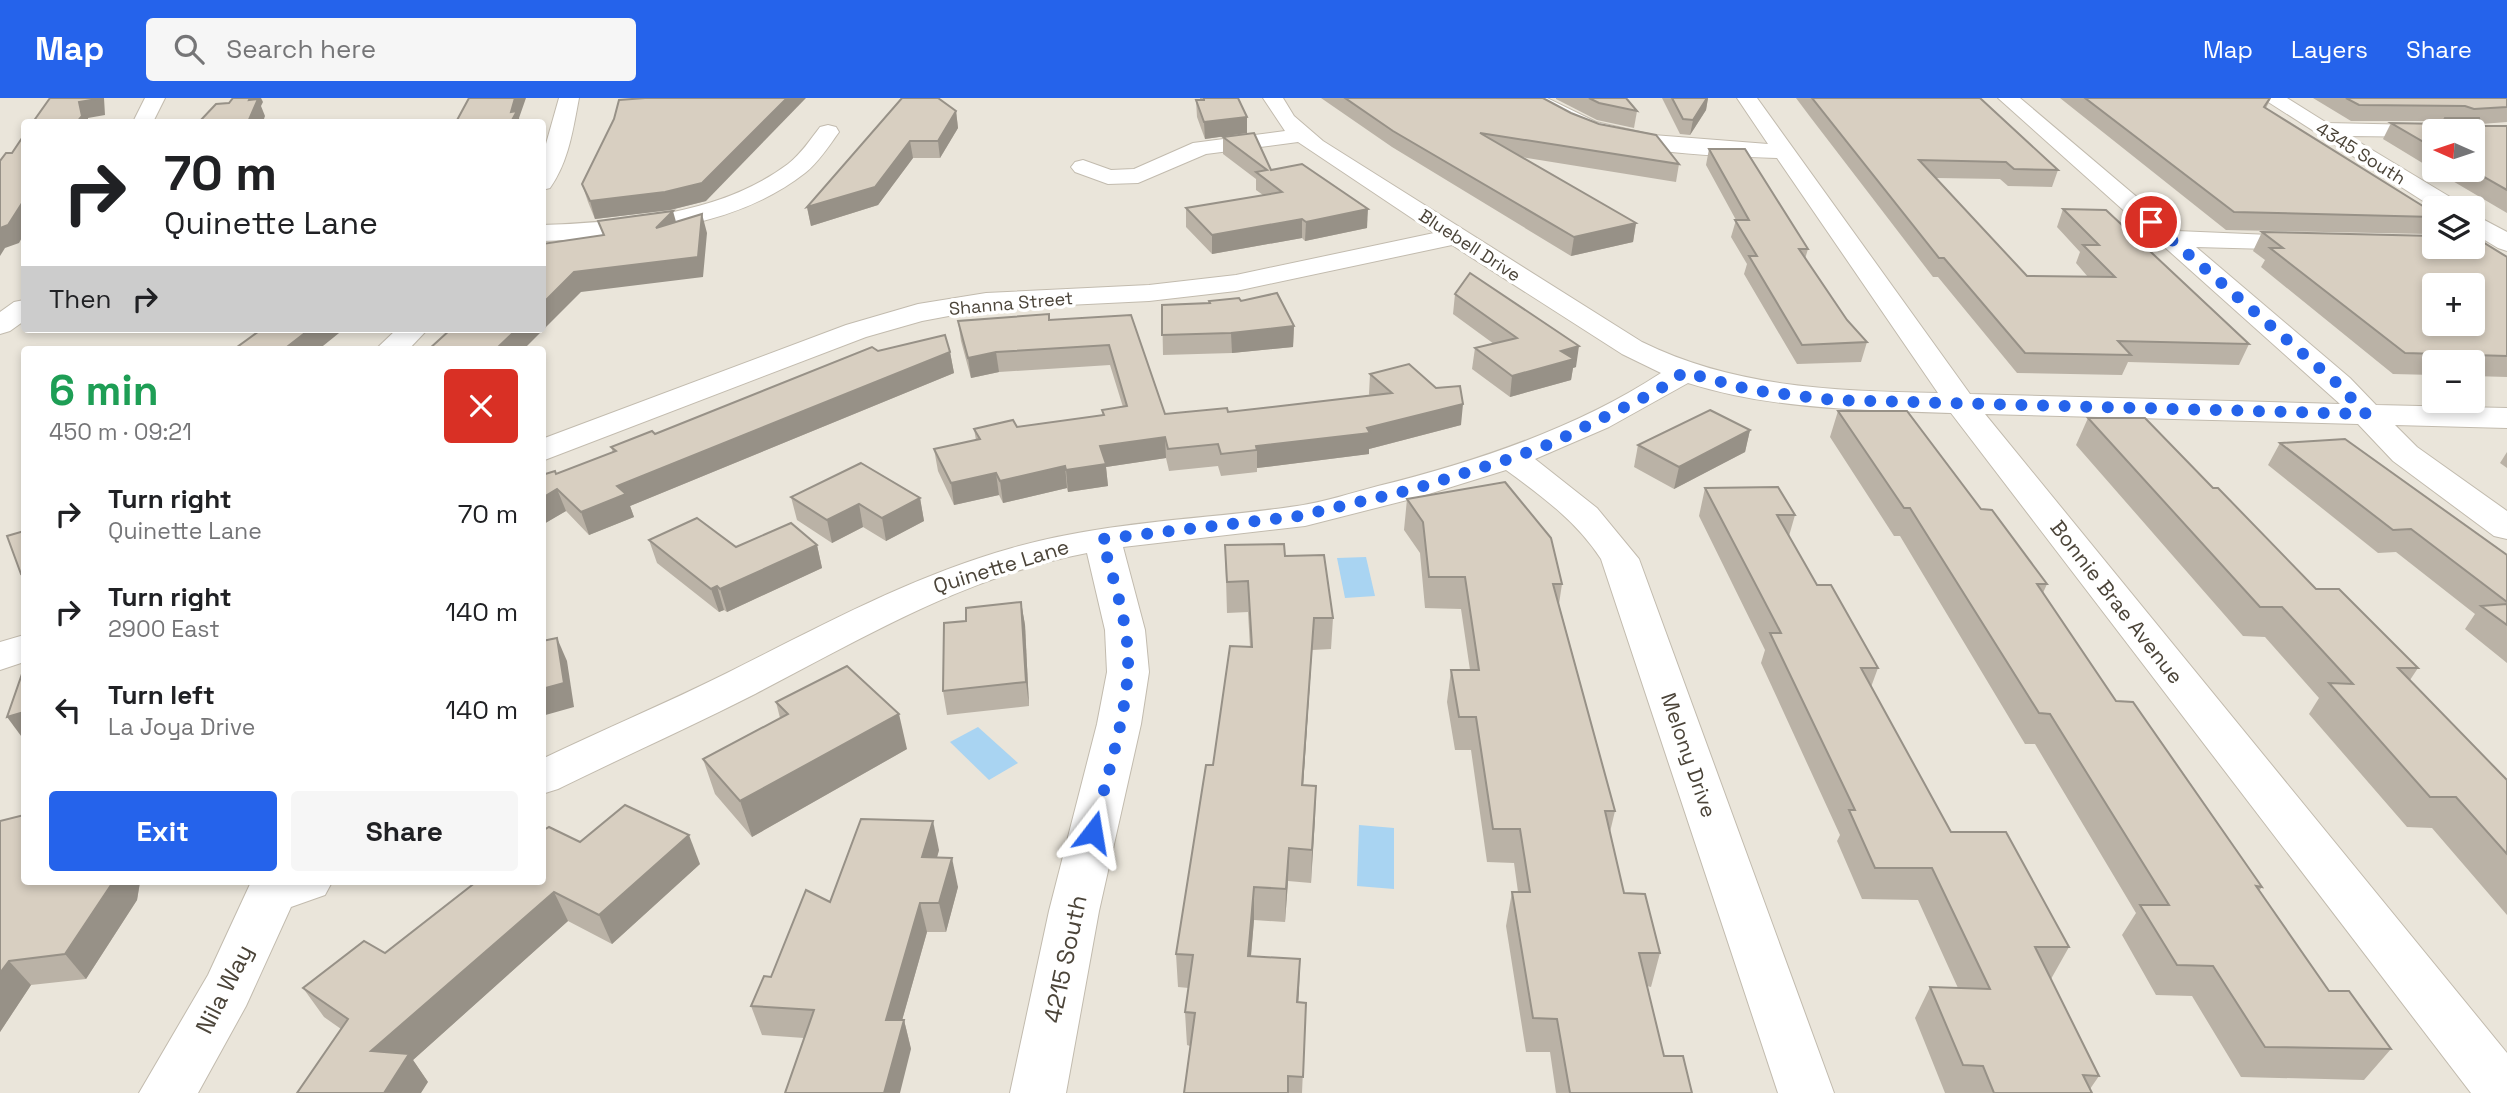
<!DOCTYPE html>
<meta charset="utf-8">
<style>
body{margin:0;font-family:"Space Grotesk",sans-serif;background:#f6f6f6;color:#202124;height:100vh;display:flex;flex-direction:column;font-size:26px;white-space:nowrap}
*{box-sizing:border-box;margin:0}
p{font-size:23px;color:#757577}
.icon{flex:none;width:38px;height:38px;fill:none;stroke:currentColor;stroke-width:2;stroke-linecap:round;stroke-linejoin:round}
.map{position:relative;flex:1;overflow:hidden}
.panel{position:absolute;left:21px;top:248px;width:525px;height:539px;display:flex;flex-direction:column;background:#fff;border-radius:7px;box-shadow:0 4px 10px #0003}
.panel>*{flex:none}
.top-card{position:absolute;left:21px;top:21px;width:525px;height:214px;border-radius:7px;box-shadow:0 4px 10px #0003;background:#fff;color:#202124;overflow:hidden}
.needle{width:46px;rotate:273deg}
.controls{position:absolute;left:2422px;top:21px;display:grid;gap:14px}
.controls a{display:grid;place-items:center;width:63px;height:63px;border-radius:7px;background:#fff;box-shadow:0 4px 10px #0003;font-size:35px}
.pin{position:absolute;display:grid;place-items:center;width:60px;height:60px;color:#fff;margin:-30px;border:4px solid #fff;border-radius:50%;box-shadow:0 2px 7px #0007}
.me{position:absolute;width:77px;margin:-38px;rotate:14deg;stroke-linejoin:round;filter:drop-shadow(0 0 5px #0008)}
.turn{display:flex;align-items:center;gap:24px;height:147px;padding:0 28px;font-size:32px}
.turn .icon{width:91px;height:91px;stroke-width:2.5}
.turn b{display:block;font-size:49px;line-height:60px}
.then{display:flex;align-items:center;height:66px;padding:0 28px;background:#0003;gap:14px;font-size:26px}
.round{display:grid;place-items:center;flex:none;width:74px;height:74px;border-radius:7px;background:#f6f6f6}
.head{display:flex;align-items:center;justify-content:space-between;height:119px;padding:0 28px}
h1{font-size:42px;font-weight:800;line-height:52px;color:#1e9e55}
.primary-button{display:flex;gap:14px;margin-top:auto;padding:14px 28px}
.primary-button a{flex:1;height:80px;border-radius:7px;background:#2563eb;color:#fff;font-size:28px;font-weight:800;line-height:80px;text-align:center}
.primary-button a+a{background:#f6f6f6;color:#202124}
ul{padding:0;list-style:none}
li{display:flex;align-items:center;gap:21px;height:98px;padding:0 28px}
li div{flex:1}
li b{display:block;font-size:26px}
li em{font-style:normal}
header{display:flex;align-items:center;gap:42px;box-sizing:border-box;height:98px;padding:0 35px;background:#2563eb;color:#fff}
header strong{font-size:33px}
nav{display:flex;gap:38px;margin-inline-start:auto;font-size:24px}
.search{width:490px;height:63px;background:#f6f6f6;display:flex;align-items:center;gap:18px;box-sizing:border-box;padding:0 24px;border-radius:7px;color:#757577;font-size:26px}
.map>svg:first-child{display:block}
.residential{fill:#eae5da;fill-rule:evenodd}
.water{fill:#a9d4f2}
.lines{fill:none;stroke-linecap:round;stroke-linejoin:round}
.minor-casing{stroke:#c2bbae;stroke-width:2}
.minor{fill:#fff;fill-rule:evenodd}
.wall{fill:#bab2a6}
.shaded-wall{fill:#979187}
.building{fill:#d8cfc1;stroke:#979187;stroke-width:2;fill-rule:evenodd}
.route{stroke:#2563eb;stroke-width:12;stroke-dasharray:0 21.6}
.labels{text-anchor:middle;dominant-baseline:central;stroke-width:7;stroke-linejoin:round;paint-order:stroke}
.far-street-label{font-size:18px;fill:#4b4439;stroke:#fff}
.street-label{font-size:21px;fill:#4b4439;stroke:#fff}
.near-street-label{font-size:24px;fill:#4b4439;stroke:#fff}
</style>
<header>
<strong>Map</strong>
<div class="search"><svg class="icon" aria-label="search" viewBox="0 0 24 24"><circle cx="10" cy="10" r="6"/><path d="M15 15l6 6"/></svg>Search here</div>
<nav><a>Map</a><a>Layers</a><a>Share</a></nav>
</header>
<div class="map">
<svg width="2507" height="995" viewBox="0 0 2507 995">
<rect width="100%" height="100%" fill="#f6f3ec"/>
<!-- residential -->
<path class="residential" d="M0,0h2507v995h-2507zM24,24h518v207h-518zM2434,33h39v39h-39zM2434,110h39v39h-39zM2434,187h39v39h-39zM24,252h518v532h-518zM2434,264h39v39h-39z"/>
<!-- water -->
<g class="water">
<path d="M1366,459l9,39 -30,2 -8,-40z"/>
<path d="M978,629l40,36 -29,17 -39,-38z"/>
<path d="M1359,727l35,3v61l-37,-3z"/>
</g>
<g class="lines">
<!-- minor casing -->
<g class="minor-casing">
<g id="minor">
<path d="M145,0h20l-12,24h-20z"/>
<path d="M559,0h20c-6,31 -10,63 -29,90l-8,2v-32z"/>
<path d="M1263,0h20l11,18 29,25 319,201c93,46 194,49 296,51l-161,-235c-76,-3 -167,-3 -234,-44 -7,-5 -16,-9 -21,-16h25l49,24 57,13 115,9 -31,-46h20l213,296 370,10 -342,-306h22l157,133 141,6 4,5 -4,5 -9,3 -113,-3 154,131 26,27 131,3v20l-112,-3 22,22 90,64v28l-13,-3 -101,-75 -35,-37 -373,-10 522,639v40h-36l-520,-680c-88,-3 -178,-3 -263,-30l-79,44 -74,32 62,49 42,51 195,534h-56l-177,-534c-24,-37 -59,-63 -95,-89l-87,27 -114,29 -182,21 22,83 4,42 -8,52 -42,187 -33,182h-56l39,-182 48,-187 10,-52 -2,-42 -18,-77c-120,23 -225,85 -332,141 -65,33 -132,63 -197,95l-16,5v-35c62,-30 125,-56 185,-86 94,-47 185,-97 285,-125 93,-27 190,-28 285,-42 28,-4 54,-13 81,-20 98,-24 199,-58 283,-113l-39,-19 -170,-109 -216,46 -87,10 -163,8 -64,12 -56,16 -324,124v-22l304,-114 72,-21 68,-11 163,-8 87,-10 198,-42 -136,-91 -92,12 -68,29 -30,1 -33,-12 -4,-5 4,-5 8,-2 28,10 23,-1 59,-26 92,-12z"/>
<path d="M2262,0h25l40,25 138,3 3,5h-34v6l-85,-1 111,67 3,5h-29z"/>
<path d="M828,27l8,2 3,5c-10,14 -21,31 -34,41 -71,56 -176,64 -263,68v-16c83,-3 178,-10 246,-61 13,-10 22,-24 32,-37z"/>
<path d="M2473,116l34,18v19l-9,-3 -25,-15z"/>
<path d="M24,202v21l-14,10 -10,3v-22l14,-10z"/>
<path d="M397,231h31l-20,21h-33z"/>
<path d="M24,537v27l-24,8v-28z"/>
<path d="M251,784h81l-7,13 -34,12 -45,99 -48,87h-59l69,-118z"/>
</g>
</g>
<!-- minor -->
<use href="#minor" class="minor"/>
</g>
<!-- wall -->
<g class="wall">
<path d="M1200,0h38l9,35 -42,6 -8,-22 -1,-17h4z"/>
<path d="M1321,0h222l28,15 108,51 -3,18 -155,-25 115,66 -3,19 -62,14 -179,-109z"/>
<path d="M1556,0h70l11,13 -3,17 -37,-8 -41,-21z"/>
<path d="M1662,0h46l-2,12 -16,25 -10,-1z"/>
<path d="M1796,0h184l78,72 -6,17 -44,-1 -8,-7 -64,-1 91,98 61,1 -12,-14 4,-11 -23,-25 6,-18 186,135 -10,21 -111,-3 -6,13 -105,-2 -79,-96h-5l-122,-159z"/>
<path d="M2060,0h211l-5,10 168,109v11l-4,6 -204,-4z"/>
<path d="M2313,0h194v24l-26,2 1,2h25v87l-73,-43h39l-39,-39v39l-51,-31 8,-16 51,1 1,-3h-92z"/>
<path d="M956,13l2,17 -18,30h-27l-35,47 -67,21 -4,-19z"/>
<path d="M1223,39l48,33 96,58 -62,13 -3,-3 -90,16 -26,-27v-19l77,-13 -7,-5v-11l-33,-25z"/>
<path d="M1709,51l99,100 -3,10 42,61 20,22 -6,20 -64,2 -53,-90 3,-10 -16,-27 5,-17 -30,-55z"/>
<path d="M582,86l124,17 -36,9 -75,9 -7,-17z"/>
<path d="M2262,134l245,25v120l-34,-1v-14h-39v13l-41,-1 -132,-107 4,-7 -12,-9z"/>
<path d="M1455,196l121,73 -3,1 -2,12 -61,17 -38,-28 3,-21 19,-4 -41,-30z"/>
<path d="M1209,203h32l53,25 -1,21 -61,6 -69,2 -1,-50 47,-2z"/>
<path d="M1131,217l34,99 63,-2 142,-16 -1,-2 1,-20 91,51 -92,24v5l-112,14v4l-36,4 -3,-10 -49,5 -3,-13 -60,9 2,19 -40,6 -1,-4 -64,15 -4,-8 -45,10 -16,-34 -4,-22 42,-9 -2,-11 43,-2 86,-11 -1,-6 21,-3 -13,-42 -111,7 -28,6 -10,-37 -3,-20 91,-1z"/>
<path d="M878,253l72,1 4,21 -324,133 4,11 -45,18 -23,-24 -24,14v-50l14,-1 57,-21 -2,-6 44,-13z"/>
<path d="M1838,313l143,98 66,75 -4,9 73,108 146,186 -3,4 70,100 62,58 -27,31 -123,-3 -49,-81 -36,-1 -34,-60 14,-22 -101,-169h-10l-125,-208h-6l-64,-99z"/>
<path d="M2088,320l125,70 103,101 102,79 -8,12 97,100v135l-75,-87 -25,-1 -98,-113 10,-16 -54,-61 -22,-1 -167,-191z"/>
<path d="M1750,332l-5,22 -71,37 -40,-22 4,-22z"/>
<path d="M2280,345l227,112v108l-42,-34 10,-15 -79,-62 -18,1 -110,-88z"/>
<path d="M2507,354v16l-7,-5z"/>
<path d="M1705,390l90,27 -6,21 28,49 61,83 -7,19 80,145 118,115 -18,32 48,97 -9,13 2,4h-147l-30,-75 15,-31 28,1 -40,-88 -56,-1 -25,-58 3,-6 -79,-172 4,-13 -66,-134z"/>
<path d="M791,399l129,1 4,23 -38,20 -23,-14 -31,16 -35,-23z"/>
<path d="M1407,401l155,85 -3,20 56,207 -5,21 14,61 36,60 -9,34 -4,-1 17,70 28,37h-136l-6,-41h-24l-20,-126 6,-34h6l-4,-29 -27,-1 -16,-112h-16l-8,-48 4,-32h19l-9,-61 -36,-1 -5,-55 -16,-23z"/>
<path d="M649,442l87,7 81,-2 5,23 -95,44 -3,-2 -5,2 -62,-49z"/>
<path d="M1225,447l60,11 48,62 -2,31 -19,1 -9,136h13l-5,97 -23,-2 -3,41 -31,-2 -3,36 48,47h7l-4,90h-118l6,-47 -3,-1 -2,-33 4,-24 -11,-1 -2,-33 37,-189 37,-118 -2,-35 -21,1z"/>
<path d="M1021,504l4,23 4,81 -82,9 -4,-24 23,-70z"/>
<path d="M776,604l131,47 -155,88 -37,-43 -12,-35 77,-41z"/>
<path d="M0,723l24,61h116l-3,18 -51,79 -55,6 -31,47z"/>
<path d="M580,744l120,22 -88,80 -44,-23 -155,139 15,22 -87,-53 -17,-12 -21,-29 82,-35z"/>
<path d="M939,752l-2,7 21,30 -12,45h-19l-25,88h2l7,29 -107,-11 -42,-3 -11,-29 79,-104z"/>
</g>
<!-- shaded-wall -->
<g class="shaded-wall">
<path d="M97,0h7l1,17 -17,3v4h-11l2,-20z"/>
<path d="M250,0h11l2,4 -2,4 4,10 -2,6h-15l1,-22z"/>
<path d="M515,0h11l-7,20 1,4h-9v-10z"/>
<path d="M787,0h19l-100,103 -36,9 -75,9 -5,-18z"/>
<path d="M1707,0h1l-2,12 -16,25 3,-15z"/>
<path d="M956,13l2,17 -18,30 -2,-17z"/>
<path d="M1247,19v16l-42,6 -1,-17z"/>
<path d="M910,43l3,17 -35,47 -67,21 -4,-19z"/>
<path d="M24,102v34l-5,9 -14,5 -5,8v-28z"/>
<path d="M1368,111l-1,19 -62,13 1,-19z"/>
<path d="M673,113l5,18 -22,-1z"/>
<path d="M702,116l5,19 -4,44 -122,15 -58,58h-28l22,-21h25v-25l32,-32z"/>
<path d="M1302,121v19l-90,16v-19z"/>
<path d="M1636,125l-3,19 -62,14 3,-19z"/>
<path d="M1294,228l-1,21 -61,6 -1,-20z"/>
<path d="M310,231h34l-26,21h-35z"/>
<path d="M1579,248l-3,21 -3,1 -2,12 -61,17 2,-21 49,-25z"/>
<path d="M950,254l4,21 -324,133 4,11 -45,18 -8,-23 36,-26z"/>
<path d="M996,254l3,20 -28,6 -3,-20z"/>
<path d="M1463,306l-2,21 -92,24v5l-112,14v-18l-1,-4 111,-18z"/>
<path d="M1750,332l-5,22 -71,37 5,-22z"/>
<path d="M1165,339l1,21 -60,9 2,19 -40,6 -2,-22 34,-24z"/>
<path d="M1065,368l2,22 -64,15 -3,-22z"/>
<path d="M996,375l3,22 -45,10 -3,-22z"/>
<path d="M557,391l9,22 -24,14v-27z"/>
<path d="M920,400l4,23 -38,20 -4,-23z"/>
<path d="M859,406l4,23 -31,16 -5,-23z"/>
<path d="M817,447l5,23 -95,44 -7,-23z"/>
<path d="M717,488l7,24 -5,2 -8,-23z"/>
<path d="M1021,504l4,23 4,81 -3,-24z"/>
<path d="M1314,520l-2,32 -11,168 1,-33z"/>
<path d="M557,540l10,23 7,46 -32,9v-27z"/>
<path d="M24,614v28l-17,-23z"/>
<path d="M899,616l8,35 -155,88 -12,-36z"/>
<path d="M1316,688l-1,33 -4,64 1,-33z"/>
<path d="M933,723l6,29 -10,36 -7,-29z"/>
<path d="M689,737l11,29 -88,80 -13,-29z"/>
<path d="M1289,750l-1,33 -3,41 1,-33z"/>
<path d="M952,760l6,29 -12,45 -7,-29z"/>
<path d="M113,784h27l-3,18 -51,79 -21,-25z"/>
<path d="M1254,789v33l-6,69v-33z"/>
<path d="M554,794l14,29 -155,139 15,22 -7,11h-37l-13,-42z"/>
<path d="M920,805l7,29 -33,117 -8,-29z"/>
<path d="M1300,861l-1,33 -3,43 1,-33z"/>
<path d="M9,863l22,24 -31,47v-59z"/>
<path d="M904,922l7,29 -11,44h-16z"/>
</g>
<!-- building -->
<g class="building">
<path d="M50,0h47v1l-18,3 3,14 -5,6h-44z"/>
<path d="M233,0h17l-1,2 9,-1 -10,23h-49l17,-18 13,-1z"/>
<path d="M469,0h46l-4,14 6,-1 -6,11h-55z"/>
<path d="M645,0h142l-85,85 -37,9 -75,9 -8,-17 32,-65 5,-19z"/>
<path d="M902,0h36l18,13 -18,30h-28l-35,46 -68,20z"/>
<path d="M1204,0h34l9,19 -43,5 -8,-22h8z"/>
<path d="M1345,0h198l28,15 28,11 57,11 23,29 -199,-31 156,90 -62,14 -181,-106z"/>
<path d="M1589,0h37l11,13 -38,-8z"/>
<path d="M1672,0h35l-14,22 -10,-1z"/>
<path d="M1812,0h168l78,72 -44,-1 -8,-7 -87,-2 108,116 88,1 -32,-32h16l-36,-36 43,1 143,134 -131,-3 13,14 -106,-2 -81,-95h-5z"/>
<path d="M2085,0h185l-6,9 170,106v4l-200,-5z"/>
<path d="M2346,0h161v9l-33,2 -9,-3 -106,-1z"/>
<path d="M2445,20h34l3,8h25v64l-35,-20h1v-39h-39v17l-43,-25 51,1z"/>
<path d="M1254,35l17,37 31,-6 66,45 -62,13 -4,-3 -90,16 -26,-27 96,-16 -26,-20 11,-2 -44,-33z"/>
<path d="M24,37v65l-16,25 -8,3v-67l6,-8h6z"/>
<path d="M1709,51h36l63,100h-9l48,71 20,22 -65,3 -53,-89h8l-22,-36h14z"/>
<path d="M673,113l-17,17 46,-14 -4,43 -124,15 -32,32v-60l62,-9 -6,-14z"/>
<path d="M2262,134l172,4v11h39v-11l34,21v99l-102,-3 -135,-105h13zM2434,187h39v39h-39z"/>
<path d="M1470,175l109,73 -18,5 13,8 -62,17 -37,-28 42,-10 -62,-44z"/>
<path d="M1277,195l17,33 -63,7 -69,2v-30l48,-2 -1,-2 30,-3 2,3z"/>
<path d="M1049,216v6l82,-5 34,99 62,-6 1,4 164,-19 -22,-19 39,-10 27,24 24,-2 3,18 -96,24 3,5 -114,13 1,4 -36,4 -3,-10 -50,5 -3,-12 -65,9 6,18 -40,6 -1,-4 -65,15 -4,-8 -45,10 -17,-34 46,-10 -6,-10 39,-9 4,7 87,-12 -2,-5 25,-4 -18,-61 -113,7 -28,6 -10,-37z"/>
<path d="M262,231h48l-27,21h-50z"/>
<path d="M451,231h66l-22,21h-67z"/>
<path d="M945,237l5,17 -333,134 9,8 -45,18 -24,-23 -15,9v-23l13,-4 1,3 60,-23 -5,-4 41,-16 3,3 217,-87 6,4z"/>
<path d="M1710,312l40,20 -71,37 -41,-22z"/>
<path d="M1838,313h69l74,98 11,1 55,74h-10l79,117 17,1 129,185 -6,-1 73,105h20l42,58 -126,-2 -52,-81 -36,-1 -37,-60h29l-119,-191 -11,-1 -129,-205h-6z"/>
<path d="M2088,320h57l68,70h5l98,101h23l79,79h-20l109,112v74l-51,-57h-26l-101,-114 24,1 -71,-77h-22z"/>
<path d="M2345,341l162,116v47l-96,-73 -18,1 -113,-87z"/>
<path d="M861,365l59,35 -38,20 -23,-14 -32,16 -36,-23z"/>
<path d="M1505,384l46,56 11,46h-9l62,227h-10l19,82 21,1 15,59h-21l25,103h19l9,37h-122l-13,-74 -24,-1 -21,-126h18l-10,-63h-27l-17,-112h-17l-8,-47h28l-14,-93h-36l-6,-55 -16,-23z"/>
<path d="M1778,389l17,28h-18l40,70h14l47,83h-17l90,164h55l63,115h-34l64,129 -16,-1 9,18h-98l-11,-27 -20,-1 -33,-78 60,2 -58,-121h-57l-26,-58h6l-85,-177h11l-76,-145z"/>
<path d="M697,420l39,29 55,-24 26,22 -97,44 -3,-3 -6,3 -62,-49z"/>
<path d="M24,433v42l-3,1 -14,-38z"/>
<path d="M1284,446l1,12 39,-1 9,63h-19l-12,167 14,1 -4,64 -23,-2 -3,41 -32,-2 -6,69 52,3 -3,43 9,1 -3,74 -15,-1v17h-104l11,-80 -10,-1 8,-57 -17,-1 30,-189h7l17,-119 22,1 -4,-66 -21,1 -2,-37z"/>
<path d="M1021,504l5,80 -83,9 1,-68 22,-2v-13z"/>
<path d="M2507,506v21l-26,-19z"/>
<path d="M557,540l7,45 -22,6v-48z"/>
<path d="M847,568l52,48 -159,87 -37,-42 85,-45 -12,-12z"/>
<path d="M24,572v42l-17,5 16,-46z"/>
<path d="M625,707l64,30 -90,80 -45,-23 -183,159 38,3 -25,39h-87l51,-74 -45,-31 61,-47 21,12 91,-71h66v-51l7,-4 31,15z"/>
<path d="M24,717v67h89l-48,72 -56,7 -9,12v-152z"/>
<path d="M861,721l72,2 -11,36 30,1 -13,45h-19l-34,117h18l-20,73h-99l29,-83 -63,-4 13,-30 7,1 35,-87 24,12z"/>
</g>
<g class="lines">
<!-- route -->
<path class="route" d="M1093,734c13,-53 37,-124 35,-178 -2,-39 -16,-78 -26,-115l197,-23 115,-27 98,-31 38,-14 107,-53 27,-19 67,18 82,10 533,14 -27,-29 -188,-163"/>
</g>
<g class="labels">
<!-- far-street labels -->
<g class="far-street-label">
<text transform="translate(2361 55) rotate(32)">4345 South</text>
<text transform="translate(1470 147) rotate(33)">Bluebell Drive</text>
<text transform="translate(1011 205) rotate(-5)">Shanna Street</text>
</g>
<!-- street labels -->
<g class="street-label">
<text transform="translate(1001 468) rotate(-17)">Quinette Lane</text>
<text transform="translate(2117 504) rotate(52)">Bonnie Brae Avenue</text>
<text transform="translate(1689 657) rotate(71)">Melony Drive</text>
</g>
<!-- near-street labels -->
<g class="near-street-label">
<text transform="translate(1065 861) rotate(-78)">4215 South</text>
<text transform="translate(224 891) rotate(-63)">Nila Way</text>
</g>
</g>
</svg>
<div class="controls">
<a><svg class="needle" viewBox="-14 -14 28 28"><path d="M0-13l5 13h-10z" fill="#e53935"/><path d="M0 13l5-13h-10z" fill="#757577"/></svg></a>
<a><svg class="icon" aria-label="layers" viewBox="0 0 24 24"><path d="M12 4l9 5-9 5-9-5zM3 14l9 5 9-5"/></svg></a>
<a>+</a>
<a>−</a>
</div>
<div class="pin" style="left:2151px;top:124px;background:#d93025"><svg class="icon" aria-label="arrive" viewBox="0 0 24 24"><path d="M6 21V4h12l-3 4 3 4H6"/></svg></div>
<svg class="me" style="left:1093px;top:734px" viewBox="-20 -20 40 40"><path d="M0-17L14 15 0 8-14 15z" fill="#2563eb" stroke="#fff" stroke-width="4"/></svg>
<div class="top-card">
<div class="turn"><svg class="icon" aria-label="right" viewBox="0 0 24 24"><path d="M7 20v-9h11M14 6l5 5-5 5"/></svg><div><b>70 m</b>Quinette Lane</div></div>
<div class="then">Then<svg class="icon" aria-label="right" viewBox="0 0 24 24"><path d="M7 20v-9h11M14 6l5 5-5 5"/></svg></div>
</div>
<section class="panel">
<div class="head"><div><h1>6 min</h1><p>450 m · 09:21</p></div><a class="round" style="background:#d93025;color:#fff"><svg class="icon" aria-label="close" viewBox="0 0 24 24"><path d="M6 6l12 12M18 6L6 18"/></svg></a></div>
<ul>
<li><svg class="icon" aria-label="right" viewBox="0 0 24 24"><path d="M7 20v-9h11M14 6l5 5-5 5"/></svg><div><b>Turn right</b><p>Quinette Lane</p></div><em>70 m</em></li>
<li><svg class="icon" aria-label="right" viewBox="0 0 24 24"><path d="M7 20v-9h11M14 6l5 5-5 5"/></svg><div><b>Turn right</b><p>2900 East</p></div><em>140 m</em></li>
<li><svg class="icon" aria-label="left" viewBox="0 0 24 24"><path d="M17 20v-9H6M10 6l-5 5 5 5"/></svg><div><b>Turn left</b><p>La Joya Drive</p></div><em>140 m</em></li>
</ul>
<div class="primary-button"><a>Exit</a><a>Share</a></div>
</section>
</div>
